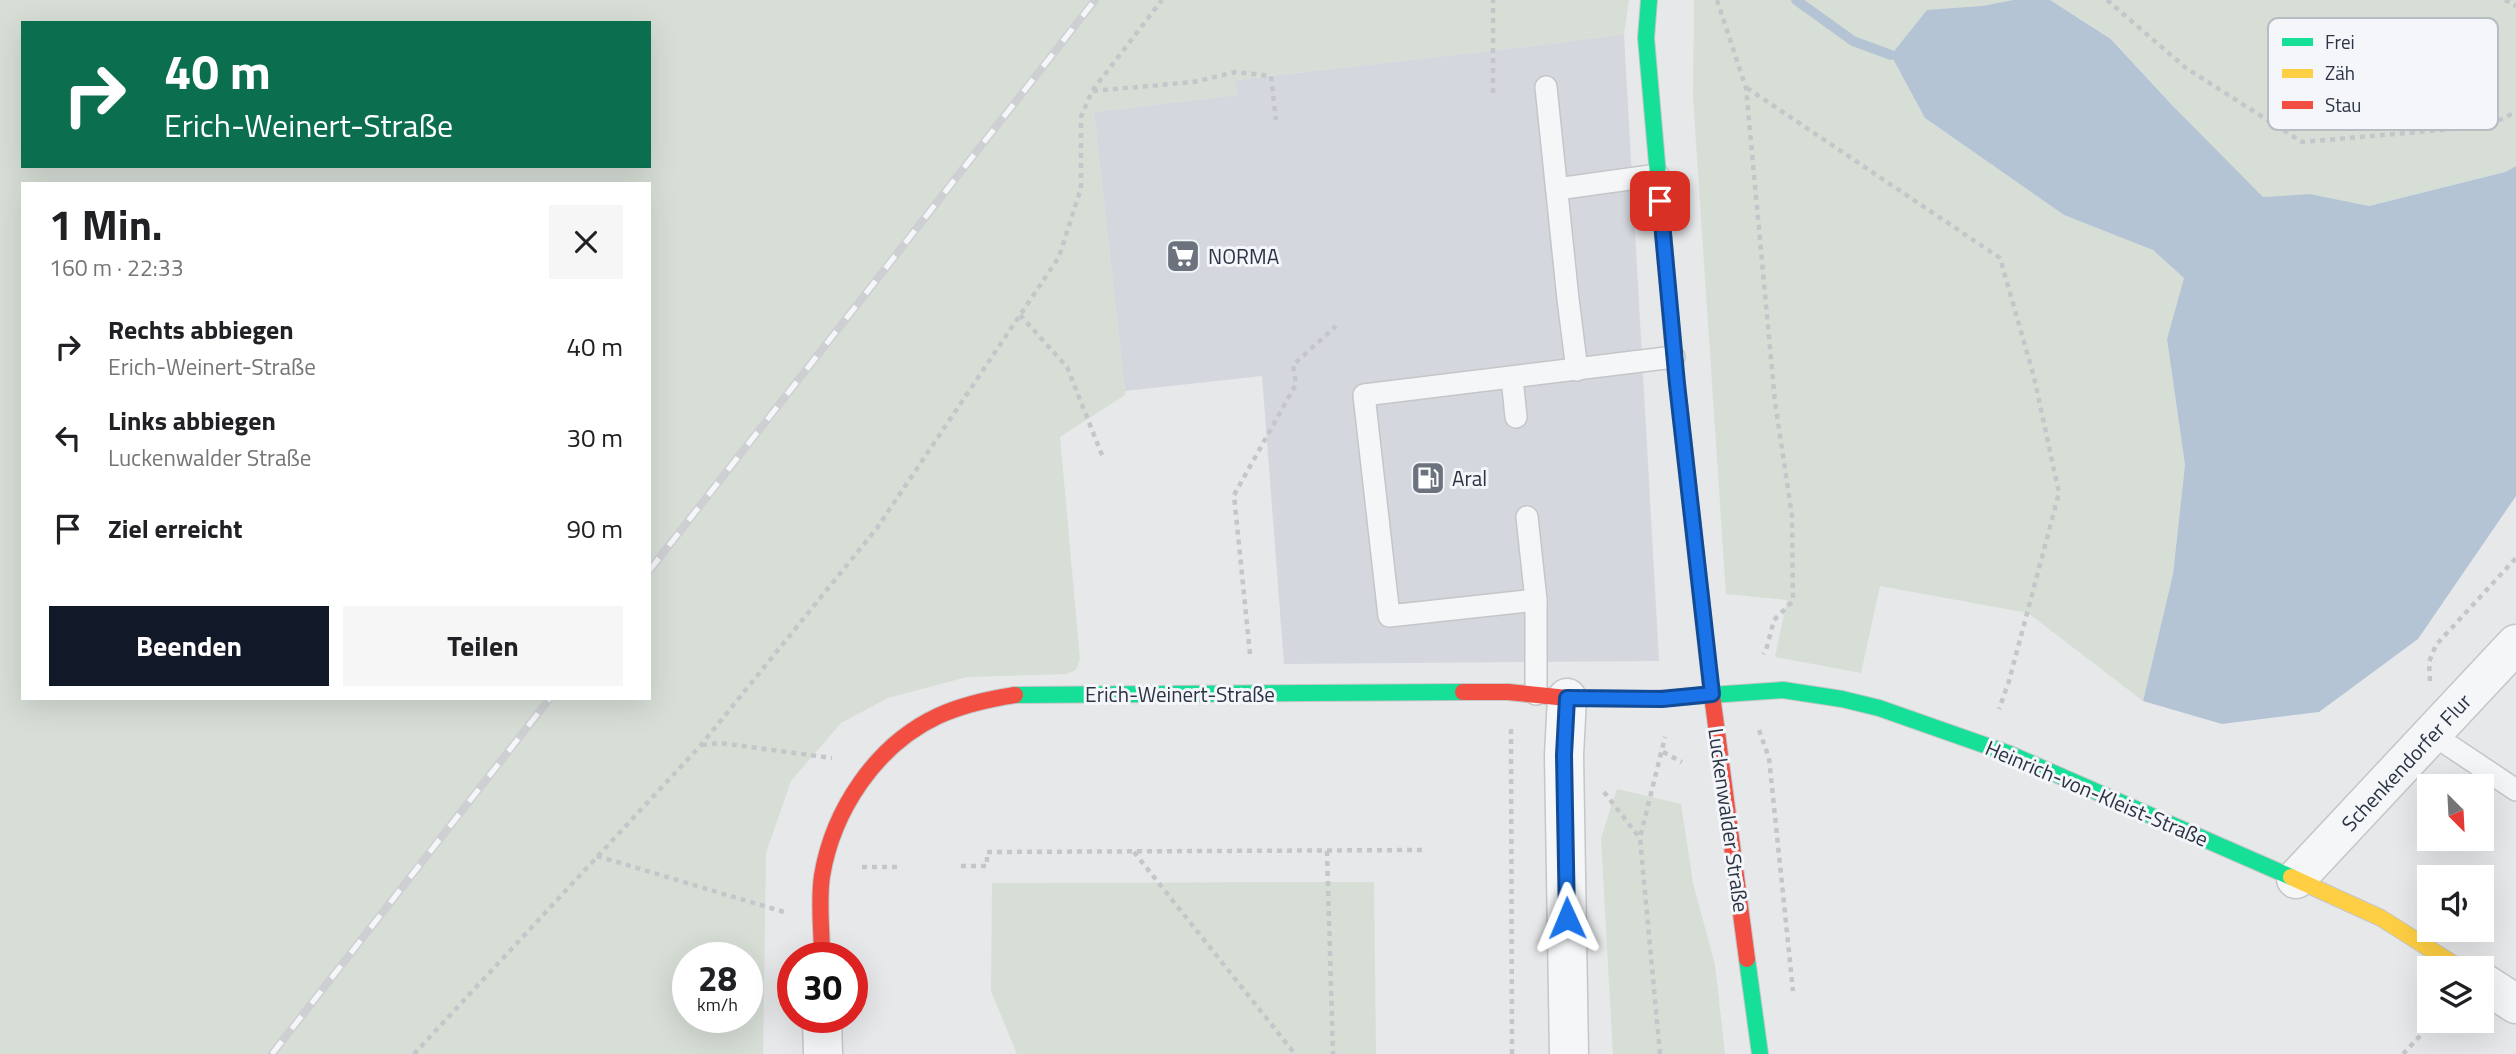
<!DOCTYPE html>
<html lang="de">
<meta charset="utf-8">
<style>
body{margin:0;font-family:"Titillium Web",sans-serif;background:#f6f6f6;color:#202124;height:100vh;display:flex;flex-direction:column;font-size:26px;white-space:nowrap}
*{box-sizing:border-box;margin:0}
p{font-size:23px;color:#757577}
.icon{flex:none;width:38px;height:38px;fill:none;stroke:currentColor;stroke-width:2;stroke-linecap:round;stroke-linejoin:round}
.map{position:relative;flex:1;overflow:hidden}
.side{position:absolute;left:21px;top:182px;width:630px;height:518px;display:flex;flex-direction:column;background:#fff;border-radius:0px;box-shadow:0 7px 28px #0002}
.side>*{flex:none}
.guide{position:absolute;left:21px;top:21px;width:630px;height:147px;border-radius:0px;box-shadow:0 7px 28px #0002;background:#0b6e4f;color:#fff;overflow:hidden}
.needle{width:46px;rotate:156deg}
.tools{position:absolute;left:2417px;top:774px;display:grid;gap:14px}
.tools a{display:grid;place-items:center;width:77px;height:77px;border-radius:0px;background:#fff;box-shadow:0 7px 28px #0002;font-size:35px}
.speed{position:absolute;left:672px;top:942px;display:flex;gap:14px;font-size:35px;font-weight:700;text-align:center}
.speed>*{display:grid;place-content:center;width:91px;height:91px;border-radius:50%;background:#fff;box-shadow:0 7px 28px #0002;line-height:1}
.speed small{font-size:18px;font-weight:400}
.speed .limit{border:10px solid #d22;background:#fff;color:#111}
.pin{position:absolute;display:grid;place-items:center;width:60px;height:60px;color:#fff;margin:-30px;border-radius:14px;box-shadow:0 4px 10px #0006}
.me{position:absolute;width:77px;margin:-38px;rotate:359deg;stroke-linejoin:round;filter:drop-shadow(0 0 5px #0008)}
.turn{display:flex;align-items:center;gap:24px;height:147px;padding:0 28px;font-size:32px}
.turn .icon{width:91px;height:91px;stroke-width:2.5}
.turn b{display:block;font-size:49px;line-height:60px}
.round{display:grid;place-items:center;flex:none;width:74px;height:74px;border-radius:0px;background:#f6f6f6}
.headline{display:flex;align-items:center;justify-content:space-between;height:119px;padding:0 28px}
h1{font-size:42px;font-weight:700;line-height:52px}
.action{display:flex;gap:14px;margin-top:auto;padding:14px 28px}
.action a{flex:1;height:80px;border-radius:0px;background:#111827;color:#fff;font-size:28px;font-weight:700;line-height:80px;text-align:center}
.action a+a{background:#f6f6f6;color:#202124}
ul{padding:0;list-style:none}
li{display:flex;align-items:center;gap:21px;height:91px;padding:0 28px}
li div{flex:1}
li b{display:block;font-size:26px}
li em{font-style:normal}
.map>svg:first-child{display:block}
.built{fill:#d4d7dd}
.green{fill:#d6ded6;fill-rule:evenodd}
.water{fill:#b4c4d5}
.lines{fill:none;stroke-linecap:round;stroke-linejoin:round}
.stream{stroke:#b4c4d5;stroke-width:10}
.lane-casing{stroke:#c4c6c8;stroke-width:24}
.street-casing{stroke:#c4c6c8;stroke-width:41}
.fast-casing{stroke:#c4c6c8;stroke-width:18}
.slow-casing{stroke:#c4c6c8;stroke-width:18}
.jam-casing{stroke:#c4c6c8;stroke-width:18}
.path{stroke:#c5c6ca;stroke-width:4.5;stroke-dasharray:5 5;stroke-linecap:butt}
.lane{stroke:#f5f6f7;stroke-width:21}
.street{stroke:#f5f6f7;stroke-width:38}
.fast{stroke:#16e098;stroke-width:16}
.slow{stroke:#ffcf43;stroke-width:16}
.jam{stroke:#f24e42;stroke-width:16}
.rail-casing{stroke:#cecfd2;stroke-width:8}
.rail{stroke:#f4f6f9;stroke-width:5;stroke-dasharray:16;stroke-linecap:butt}
.route-casing{stroke:#114b97;stroke-width:18}
.route{stroke:#1a73e8;stroke-width:12}
.labels{text-anchor:middle;dominant-baseline:central;stroke-width:6;stroke-linejoin:round;paint-order:stroke}
.poi-label{font-size:21px;fill:#2b3445;stroke:#f4f6f9;text-anchor:start}
.street-label{font-size:21px;fill:#2b3445;stroke:#f4f6f9}
.key{fill:#f4f6f9;stroke:#b8bcc3;stroke-width:2}
.key-label{font-size:19px;fill:#2b3445}
</style>
<div class="map">
<svg width="2516" height="1054" viewBox="0 0 2516 1054">
<rect width="100%" height="100%" fill="#e6e8ea"/>
<!-- built -->
<path class="built" d="M1624,34l35,627 -375,3 -22,-288 -137,15 -31,-279 143,-17 -2,-15 314,-36z"/>
<!-- green -->
<g class="green">
<path d="M0,0h1629l-5,34 -75,10 -313,36 1,15 -143,17 31,279v4l-65,42 20,222 -4,11 -10,4 -99,3 -79,21 -47,25 -50,58 -25,72 -3,201h-763zM23,23h626v143h-626zM23,184h626v514h-626zM688,957h59v60h-59z"/>
<path d="M1694,0h319l-31,6 -57,112 139,97 89,35 31,28 -17,61 18,126 -12,109 -30,127 -115,-88 -148,-27 -19,87 -86,-16 12,-57 -61,-6 -33,-497z"/>
<path d="M2050,0h466v166l-11,6 -136,34 -59,-12 -47,3 -92,-93 -59,-65z"/>
<path d="M1617,789l64,15 12,79 22,82 10,89h-112l-12,-216z"/>
<path d="M1374,882l2,172h-359l-26,-63 1,-108z"/>
</g>
<!-- water -->
<path class="water" d="M2013,0h37l61,39 60,65 92,93 47,-3 59,12 136,-34 11,-6v330l-98,143 -99,73 -97,12 -79,-23 30,-127 12,-109 -18,-126 17,-61 -31,-28 -89,-35 -139,-97 -34,-63 36,-45 55,-4z"/>
<g class="lines">
<!-- stream -->
<path class="stream" d="M1796,0l57,41 38,14"/>
<!-- lane casing -->
<g class="lane-casing">
<g id="lane">
<path d="M1546,87l22,212 9,71"/>
<path d="M1557,189l101,-14"/>
<path d="M1512,378l4,39"/>
<path d="M1527,517l9,83v94"/>
<path d="M1536,600l-147,16 -25,-221 310,-38"/>
<path d="M2432,734l84,56"/>
</g>
</g>
<!-- street casing -->
<g class="street-casing">
<g id="street">
<path d="M1567,698l-3,57 5,299"/>
<path d="M2296,879l220,-235"/>
<path d="M2482,982l34,22"/>
<path d="M822,1017l1,37"/>
</g>
</g>
<!-- fast casing -->
<g class="fast-casing">
<g id="fast">
<path d="M1649,0l-3,38 28,319 36,323"/>
<path d="M1015,695l448,-3"/>
<path d="M1652,699l131,-9 59,9 37,9 131,46 281,123"/>
<path d="M1747,959l13,95"/>
</g>
</g>
<!-- slow casing -->
<g class="slow-casing">
<path id="slow" d="M2291,877l90,41 79,50"/>
</g>
<!-- jam casing -->
<g class="jam-casing">
<g id="jam">
<path d="M1710,680l37,279"/>
<path d="M1463,692h45l59,6 85,1"/>
<path d="M822,957c0,-27 -4,-54 0,-81 11,-66 54,-131 116,-160 24,-11 51,-17 77,-21"/>
</g>
</g>
<!-- path -->
<g class="path">
<path d="M1717,0l29,88 29,314 17,114 1,85 -19,19 -8,30 -3,4"/>
<path d="M2107,0l79,68 116,74 185,-16 29,-14"/>
<path d="M2505,0l11,6"/>
<path d="M1747,88l253,170 34,119 25,116 -50,188 -10,28"/>
<path d="M1093,91l100,-9 43,-10 35,4 5,44"/>
<path d="M1493,93v-93"/>
<path d="M1020,315l47,52 37,93"/>
<path d="M1250,654l-16,-159 62,-111 -3,-19 43,-39"/>
<path d="M2430,681l-1,-19 7,-17 80,-87"/>
<path d="M1511,729l1,325"/>
<path d="M1759,730l10,28 24,233"/>
<path d="M702,745l18,-2 112,15"/>
<path d="M1663,752l19,10"/>
<path d="M1604,792l35,45"/>
<path d="M1327,851l6,203"/>
<path d="M1134,852l161,202"/>
<path d="M597,856l187,56"/>
<path d="M961,866h26v-14l437,-2"/>
<path d="M862,867h37"/>
<path d="M414,1054l287,-309 176,-217 182,-271 22,-69v-71l11,-26 70,-91"/>
<path d="M1660,1054l-20,-216 25,-101"/>
<path d="M2403,1054l32,-34"/>
</g>
<!-- lane -->
<use href="#lane" class="lane"/>
<!-- street -->
<use href="#street" class="street"/>
<!-- fast -->
<use href="#fast" class="fast"/>
<!-- slow -->
<use href="#slow" class="slow"/>
<!-- jam -->
<use href="#jam" class="jam"/>
<!-- rail casing -->
<g class="rail-casing">
<g id="rail">
<path d="M649,571l446,-571"/>
<path d="M272,1054l278,-356"/>
</g>
</g>
<!-- rail -->
<use href="#rail" class="rail"/>
</g>
<g class="lines">
<!-- route casing -->
<g class="route-casing">
<path id="route" d="M1567,918l-3,-163 3,-57 95,1 50,-5 -35,-310 -17,-183"/>
</g>
<!-- route -->
<use href="#route" class="route"/>
</g>
<!-- icons -->
<defs>
<g id="supermarket-square" transform="scale(1.75)"><rect x="-9" y="-9" width="18" height="18" rx="4" fill="#6c737f" stroke="#f4f6f9"/><path d="M-6-5.5h2.5l.6 2H6L4.5 2H-2.5L-4.4-4H-6ZM-1.5 3.2a1.3 1.3 0 1 0 .1 0ZM3 3.2a1.3 1.3 0 1 0 .1 0Z" fill="#fff"/></g>
<g id="fuel-square" transform="scale(1.75)"><rect x="-9" y="-9" width="18" height="18" rx="4" fill="#6c737f" stroke="#f4f6f9"/><path d="M-5.5-6h7V0h2V4h1.3V-2.5L3-4.5l.8-.8L6-3V5H2.5V1h-1V6h-7ZM-4.2-4.7v3.2H.2V-4.7Z" fill="#fff"/></g>
</defs>
<g fill-rule="evenodd">
<use href="#supermarket-square" x="1183" y="256"/>
<use href="#fuel-square" x="1428" y="478"/>
</g>
<g class="labels">
<!-- poi labels -->
<g class="poi-label">
<text x="1208" y="256">NORMA</text>
<text x="1452" y="478">Aral</text>
</g>
<!-- street labels -->
<g class="street-label">
<text x="1180" y="694">Erich-Weinert-Straße</text>
<text transform="translate(2406 762) rotate(-47)">Schenkendorfer Flur</text>
<text transform="translate(2097 793) rotate(23)">Heinrich-von-Kleist-Straße</text>
<text transform="translate(1729 820) rotate(82)">Luckenwalder Straße</text>
</g>
</g>
<!-- legend -->
<rect x="2268" y="18" width="230" height="112" rx="10" class="key"/>
<rect x="2282" y="38" width="31" height="8" fill="#16e098"/>
<rect x="2282" y="69" width="31" height="9" fill="#ffcf43"/>
<rect x="2282" y="101" width="31" height="8" fill="#f24e42"/>
<g class="key-label">
<text x="2325" y="49">Frei</text>
<text x="2325" y="80">Zäh</text>
<text x="2325" y="112">Stau</text>
</g>
</svg>
<div class="tools">
<a><svg class="needle" viewBox="-14 -14 28 28"><path d="M0-13l5 13h-10z" fill="#e53935"/><path d="M0 13l5-13h-10z" fill="#757577"/></svg></a>
<a><svg class="icon" aria-label="sound" viewBox="0 0 24 24"><path d="M4 9h4l5-4v14l-5-4H4zM17 9q2 3 0 6"/></svg></a>
<a><svg class="icon" aria-label="layers" viewBox="0 0 24 24"><path d="M12 4l9 5-9 5-9-5zM3 14l9 5 9-5"/></svg></a>
</div>
<div class="speed"><div>28<small>km/h</small></div><div class="limit">30</div></div>
<div class="pin" style="left:1660px;top:201px;background:#d93025"><svg class="icon" aria-label="arrive" viewBox="0 0 24 24"><path d="M6 21V4h12l-3 4 3 4H6"/></svg></div>
<svg class="me" style="left:1567px;top:918px" viewBox="-20 -20 40 40"><path d="M0-17L14 15 0 8-14 15z" fill="#1a73e8" stroke="#fff" stroke-width="4"/></svg>
<div class="guide">
<div class="turn"><svg class="icon" aria-label="right" viewBox="0 0 24 24"><path d="M7 20v-9h11M14 6l5 5-5 5"/></svg><div><b>40 m</b>Erich-Weinert-Straße</div></div>
</div>
<section class="side">
<div class="headline"><div><h1>1 Min.</h1><p>160 m · 22:33</p></div><a class="round"><svg class="icon" aria-label="close" viewBox="0 0 24 24"><path d="M6 6l12 12M18 6L6 18"/></svg></a></div>
<ul>
<li><svg class="icon" aria-label="right" viewBox="0 0 24 24"><path d="M7 20v-9h11M14 6l5 5-5 5"/></svg><div><b>Rechts abbiegen</b><p>Erich-Weinert-Straße</p></div><em>40 m</em></li>
<li><svg class="icon" aria-label="left" viewBox="0 0 24 24"><path d="M17 20v-9H6M10 6l-5 5 5 5"/></svg><div><b>Links abbiegen</b><p>Luckenwalder Straße</p></div><em>30 m</em></li>
<li><svg class="icon" aria-label="arrive" viewBox="0 0 24 24"><path d="M6 21V4h12l-3 4 3 4H6"/></svg><div><b>Ziel erreicht</b></div><em>90 m</em></li>
</ul>
<div class="action"><a>Beenden</a><a>Teilen</a></div>
</section>
</div>
